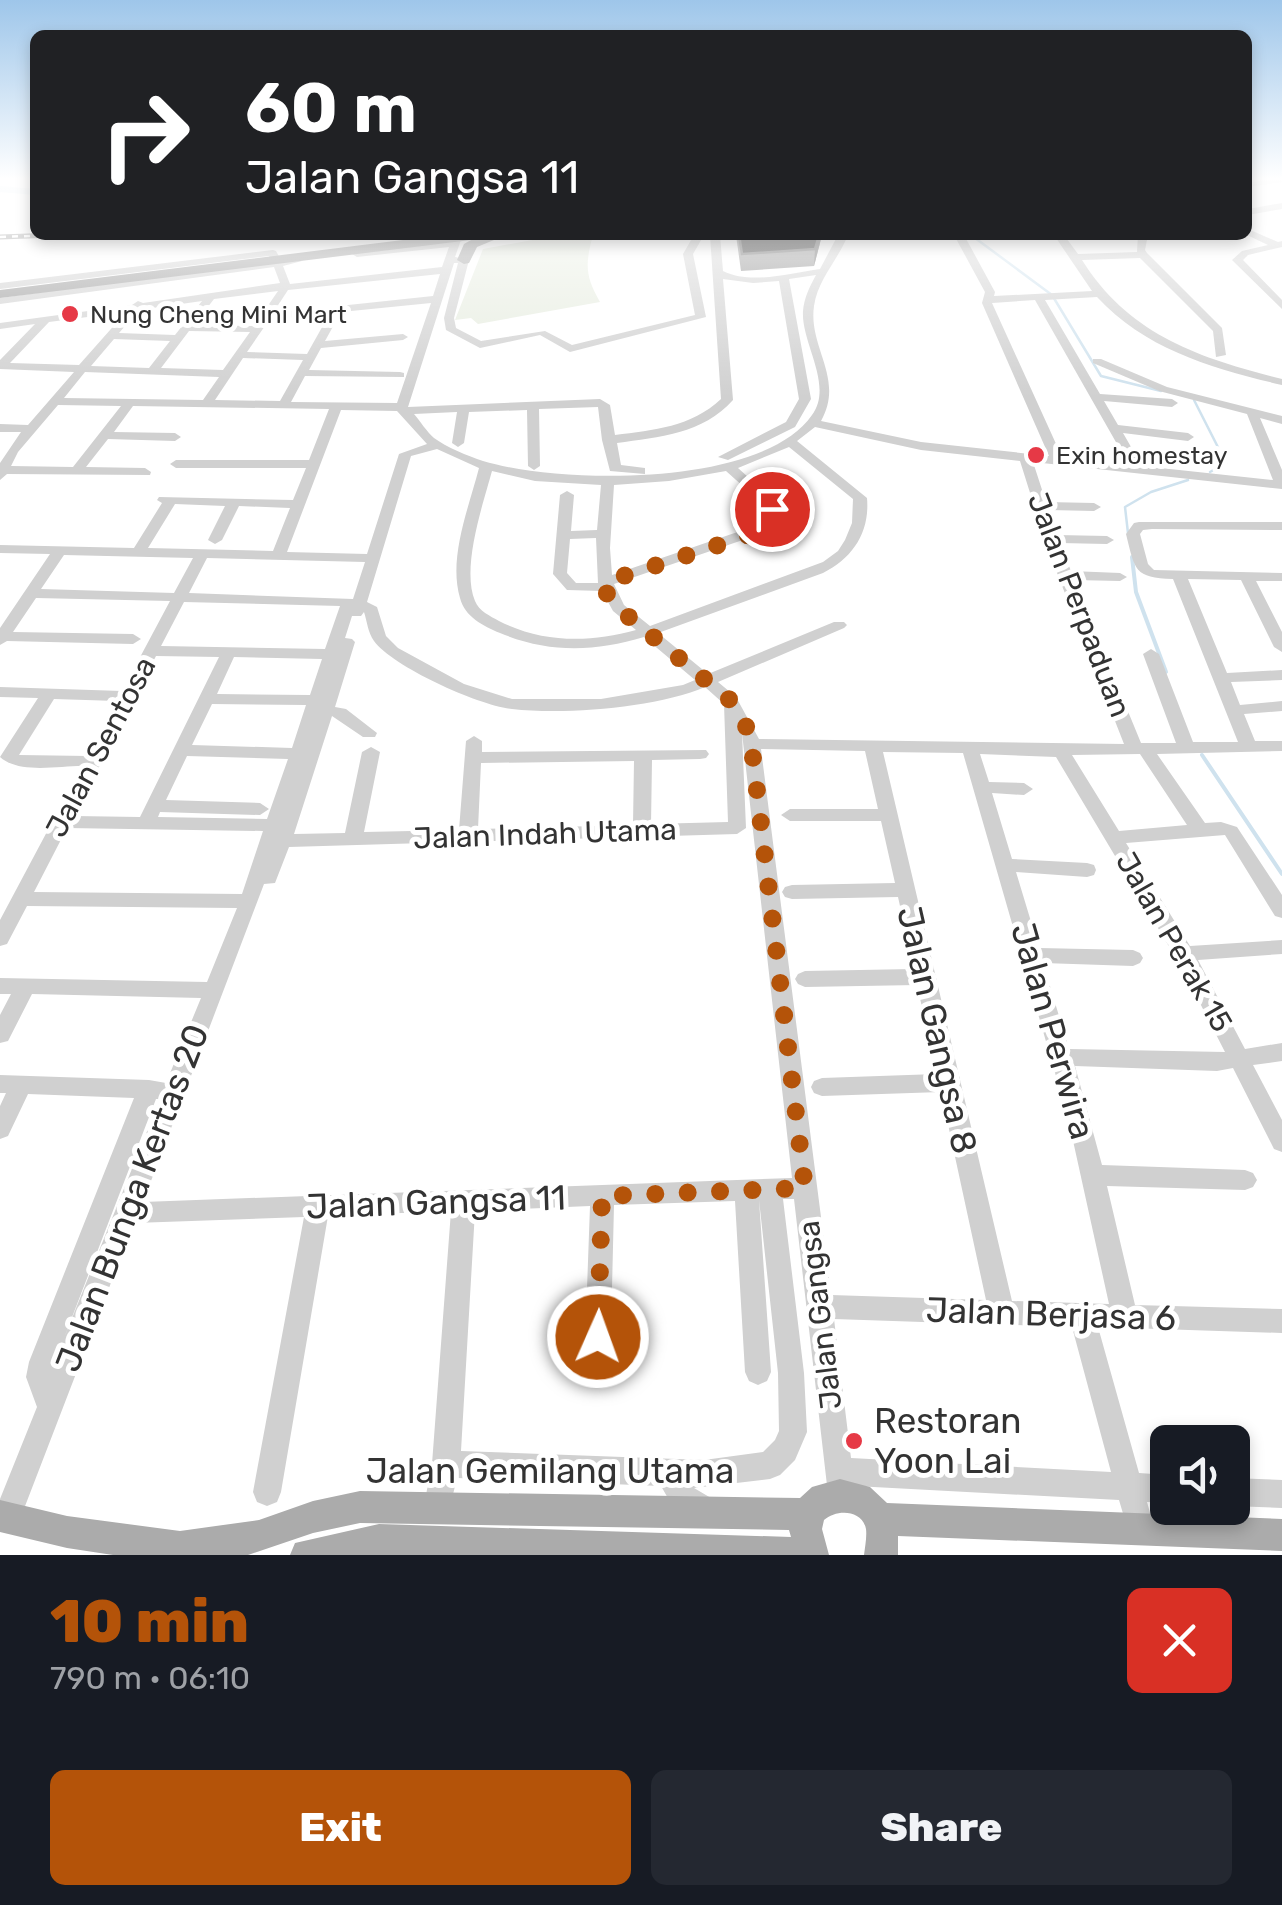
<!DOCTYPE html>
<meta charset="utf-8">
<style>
body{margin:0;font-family:Rubik,sans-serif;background:#242831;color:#f1f3f6;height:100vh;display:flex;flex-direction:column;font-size:38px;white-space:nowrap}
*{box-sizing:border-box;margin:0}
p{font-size:32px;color:#9ea1a6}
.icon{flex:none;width:55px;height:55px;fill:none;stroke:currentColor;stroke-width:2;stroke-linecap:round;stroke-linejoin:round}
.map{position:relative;height:1555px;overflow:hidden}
.drawer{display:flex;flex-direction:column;background:#171b24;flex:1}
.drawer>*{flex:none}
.top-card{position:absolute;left:30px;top:30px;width:1222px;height:210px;border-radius:15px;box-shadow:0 5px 15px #0003;background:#202124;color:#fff;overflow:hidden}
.fabs{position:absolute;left:1150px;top:1425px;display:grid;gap:20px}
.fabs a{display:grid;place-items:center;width:100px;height:100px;border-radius:15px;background:#171b24;box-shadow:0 5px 15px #0003;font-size:50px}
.pin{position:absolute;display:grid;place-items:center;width:85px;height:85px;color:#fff;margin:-42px;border:5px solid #fff;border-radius:50%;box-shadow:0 2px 10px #0007}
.me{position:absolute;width:110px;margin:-55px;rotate:2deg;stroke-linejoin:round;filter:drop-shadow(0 0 8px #0008)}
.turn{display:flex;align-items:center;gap:35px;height:210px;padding:0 50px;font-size:45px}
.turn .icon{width:130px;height:130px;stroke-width:2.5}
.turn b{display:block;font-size:70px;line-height:85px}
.round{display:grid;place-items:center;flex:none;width:105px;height:105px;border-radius:15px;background:#242831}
.overview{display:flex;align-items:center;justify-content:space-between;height:170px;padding:0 50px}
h1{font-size:60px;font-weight:800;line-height:75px;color:#b45309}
.button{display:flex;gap:20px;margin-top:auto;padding:20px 50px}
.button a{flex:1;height:115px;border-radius:15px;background:#b45309;color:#fff;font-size:40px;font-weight:800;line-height:115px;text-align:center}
.button a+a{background:#242831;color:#f1f3f6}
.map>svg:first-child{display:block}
.green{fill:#e6ecdf}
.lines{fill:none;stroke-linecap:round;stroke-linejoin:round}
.stream-far1{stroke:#cfe2ee;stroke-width:2.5}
.stream{stroke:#cfe2ee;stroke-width:4}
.river{fill:#cfe2ee;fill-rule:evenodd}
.minor{fill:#d0d0d0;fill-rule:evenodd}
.major{fill:#ababab;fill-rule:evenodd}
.highway{fill:#9a9a9a;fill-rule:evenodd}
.rail-casing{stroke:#888;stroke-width:5}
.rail{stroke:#fff;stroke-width:2.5;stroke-dasharray:6;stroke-linecap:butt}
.wall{fill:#8c8c8c}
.shaded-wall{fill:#5f5f5f}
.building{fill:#1a1a1a;stroke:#5f5f5f;stroke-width:2.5}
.route{stroke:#b45309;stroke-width:18;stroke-dasharray:0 32.4}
.poi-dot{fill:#e63946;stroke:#fff;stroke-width:4}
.labels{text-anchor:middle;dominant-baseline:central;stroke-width:10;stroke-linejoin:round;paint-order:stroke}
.far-poi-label{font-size:25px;fill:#333;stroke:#fff;text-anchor:start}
.street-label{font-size:30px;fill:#333;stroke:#fff}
.near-street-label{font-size:35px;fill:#333;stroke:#fff}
.near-poi-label{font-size:35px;fill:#333;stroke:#fff;text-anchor:start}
</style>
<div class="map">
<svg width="1282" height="1555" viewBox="0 0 1282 1555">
<rect width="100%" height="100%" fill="#fff"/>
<!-- green -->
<path class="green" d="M560,235h33c-8,29 -8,41 7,67l-122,22 -7,-6 -16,2 28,-71z"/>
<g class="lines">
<!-- stream-far1 -->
<g class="stream-far1">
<path d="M971,235l81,60 49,81 60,15"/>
<path d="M1194,400l32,63 -16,9"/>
<path d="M1128,533l-3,-26 26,-15 37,-12"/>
</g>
<!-- stream -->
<g class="stream">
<path d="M1132,557l4,35 30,80"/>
<path d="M1202,755l80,119"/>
</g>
<!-- river -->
<path class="river" d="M0,186l35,3v6l-35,-3z"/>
<!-- minor -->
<g class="minor">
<path d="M1268,179h14v3l-34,5v-4z"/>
<path d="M1282,203v6l-34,6v-6z"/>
<path d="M1248,229l30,13 4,-1v6l-34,8 -5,5 39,40v9l-50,-49 10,-9 26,-6 -21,-10z"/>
<path d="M454,235l8,2 -7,20 14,3 -15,58 2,10 25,13 64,-10 27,14 123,-30 -12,-61 11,-19h10l-11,19 13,63 -136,35 -30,-17 -60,13 -34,-18 -2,-12 14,-55h-4l-46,144 192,-8 10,6 5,30c39,-5 76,-8 106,-36l-11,-164h10l3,36c28,14 67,2 97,-2l18,-34h10c-10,25 -30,44 -34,71 -6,42 31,72 7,115l100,21 128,14 -67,-153 3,-11 -31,-57h10l31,57 -1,4 98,-5 -38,-56h10l14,19 59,-2 1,-17h10l-3,15 2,3 75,75 4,27 -10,2 -3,-26 -73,-73 -58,2c47,75 117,98 200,119v6c-68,-16 -136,-35 -185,-88l-52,3 55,94 72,5 6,4 -6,4 -68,-6 14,24 70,8 6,4 -6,4 -65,-8 19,33 131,14 -26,-66 -88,-23 -66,-28v-4h8l66,28 115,29v8l-22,-6 22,52v19l-249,-27 13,40 48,1 7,4 -7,4 -45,-1 8,25 50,1 7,4 -7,4 -47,-1 11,28 49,2 7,4 -7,4 -46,-1 67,163h35l-33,-89 8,-5 8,5 34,88h45l-65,-163c-39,-1 -38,-9 -47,-45l8,-11 5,-1h143v8l-130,-1 -9,1 -3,4 8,30 6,6 128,3v8h-26l26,51v20l-8,-5 -33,-67 -53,-1 39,94 55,-3v10l-51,2 9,23 42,-4v10l-38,3 11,27h27v10l-125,3 48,69 16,-1 16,5 45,68v23l-7,-2 -50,-81 -99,8 64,103 92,-6v14l-84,6 47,89 37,-6v18l-29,4 29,55v32l-8,-3 -41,-81 -16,3 -142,-5 27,99 143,5 8,3 4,7 -4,7 -8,3 -138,-4 28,119 147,4v24l-184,-6 41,146 29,2v28l-21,-1 7,25 -4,10 -10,4 -10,-4 -11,-37 -264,-14 1,8 -4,10 -10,4 -10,-4 -4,-10 -34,-295h-11l21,174 3,59 -12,28 -15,15 -10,4 -76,9 17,10 4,10 -4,10 -10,4 -28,-15 -12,-21 -204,-8 -9,37 -10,4 -10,-4 -4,-10 8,-41 19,-253 -123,5 -47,276 -4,10 -10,4 -10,-4 -4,-10 51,-275 -170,6 -117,304 -10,4 -7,-3v-29l37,-92 -11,-30 3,-15 105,-264 -106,-4 -20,42 -8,3v-33l6,-13h-6v-18l149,5 17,3 35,-85 -169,-4 -24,47 -8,2v-28l11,-21h-11v-16l207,4 30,-74 -210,-2 -20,38 -7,2v-26l82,-154c-25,0 -63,8 -82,-9l38,-59 -38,-1v-10l122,4 48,-90 -134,-3 -23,34 120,2 8,5 -8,5 -126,-3 -7,4v-17l50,-74 -50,-1v-8l134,3 28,-45 -5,-3 2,-3 134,3 13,-32h-130l-6,-4 6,-4h133l20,-51 -196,-3 -19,26 61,1 6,4 -6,4 -67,-2 -22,28 59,1 6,4 -1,3 -143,-1 -7,6v-17l21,-31h-21v-8l28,1 46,-53 -74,-3v-9l35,-36 -35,5v-6l132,-18 6,-4 5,2 137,-20 -6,-16 -274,37v-6l272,-37 -3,-5 -269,33v-6l273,-33 3,1 5,9 16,-2 5,3 -19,5 7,18 152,-17 7,-20 -92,10 -5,-3 5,-3 94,-9zM440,274l-7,22 -160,17 15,-23zM816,275c-6,11 -12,23 -13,36 -2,32 31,74 9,104 -51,73 -253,69 -329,46 -15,-5 -37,-14 -49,-23 -7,-6 -14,-17 -20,-24l43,-2 -5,31 6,4 6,-4 5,-31 58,-2 1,56 6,4 6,-4 -1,-57 59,-2 4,33 8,31 35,3v-6l-24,-3 -4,-22c42,-6 86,-9 116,-43l-10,-121 30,4 26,-2 20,118 -13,23 -68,35 10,3 67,-33 16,-28 -22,-120zM278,291l-24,35 -60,-1 20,-26zM1035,300l94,165 -67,-8 -70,-154zM202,301l-27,34 -56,-2 20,-23zM431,303l-34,100 -106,-1 14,-26 99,1v-4l-4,-1 -91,-2 12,-22 82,-8 5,-3 -5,-3 -78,7 16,-29zM126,312l-47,53 -69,-2 39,-41zM330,313l-23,41 -60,-2 22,-32zM189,331l61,1 -27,38 -62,-2zM114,339l56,2 -21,27 -58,-2zM243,358l60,2 -23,41 -65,-1zM85,372l134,5 -16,23 -139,-2zM58,405l63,1 -48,61 -62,-1 7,-14zM341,410l56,1 30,33 -28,10 -32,100 -80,-2zM815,427l106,23 99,11 28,89 76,194 -365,-5 -23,-42 -18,-15 126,-54 3,-3 -3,-3h-10l-126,52 -50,-41 165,-60c30,-15 47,-41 44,-75l-70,-57zM789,447l64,52 -1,24 -7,17 -7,11 -15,11 -173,64 -26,-21 -10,-21 152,-52 13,-27 -41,-37zM437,449l42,19c-10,39 -31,90 -19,130 5,19 23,28 40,35 48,20 94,19 144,4l51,43 -12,5 -82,14h-89l-48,-15 -66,-36 -12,-12 -9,-29 -10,-5 44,-146zM492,471l43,10 66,4 -4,45 -26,1 3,-36 -7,-4 -7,4 -7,79 14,16 35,1 11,20 23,19c-47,13 -93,13 -137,-9 -9,-5 -20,-10 -24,-20 -14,-33 8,-97 17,-130zM726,471l39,35 -10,20 -143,49 -2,-27 4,-63 55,-4zM175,504l50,2 -17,34 7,4 7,-4 17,-34 51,2 -17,43 -125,-3zM596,538l2,45h-22l-9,-10 3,-34zM64,555l129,3 -19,35 -133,-4zM207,558l158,4 -12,37 -164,-6zM184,602l156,4 -15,43 -164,-3zM364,612c3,9 4,21 10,29 19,26 106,65 138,68 53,6 144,-1 193,-22l19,17 4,118 -77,2 1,-64 48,-1 6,-1 3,-4 -3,-4 -224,2v-11l-8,-5 -8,5 -7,89 -95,2 16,-80 -9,-5 -9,5 -17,81 -51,1 38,-118 31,21h12l2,-4 -31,-24 -11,-2 20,-65 -3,-3 -7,-1 7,-22h9zM156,656l63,1 -79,160 -66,-1zM234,657l88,2 -12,36 -93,-1zM54,699l63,2 -29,55 -69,-1zM212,704l94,1 -14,43 -100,-3zM742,733l50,445 -649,24 121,-318 11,-1 14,-36 448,-13 9,-6zM761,749l104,2 13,58h-88l-9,6 9,6h91l14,62 -103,2 -7,2 -3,5 3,5 7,2 106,-2 16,72 -109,2 -7,3 -3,5 3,5 7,3 112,-2 20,89 -115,4 -8,3 -3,6 3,6 8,3 119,-4 45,208 -155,-5zM883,752l80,1 105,365 41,186 -97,-3zM980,754l76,3 127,213 42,82 -156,-3 -26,-86 90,3 7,-3 3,-5 -3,-5 -7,-3 -94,-2 -23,-76 71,5 7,-2 2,-5 -2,-5 -7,-2 -75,-4 -20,-66 32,2 9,-6 -9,-6 -35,-1zM1140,754l47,71 -68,6 -47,-76zM187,756l101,3 -21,60 -109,-2 2,-5 100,3 9,-6 -9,-6 -94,-3zM634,761l-1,64 -155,4 3,-66zM67,828l196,3 -21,63 -208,-2zM156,1099h4l-96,239zM759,1200l19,173 1,58 -4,9 -12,12 -59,8 -243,-9 14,-240 115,-5 -6,166 4,9 9,4 9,-4 4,-9 4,-167 121,-4 10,171 4,9 9,4 9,-4 4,-9zM834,1319l238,8 39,145 -260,-14z"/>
<path d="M1232,1478l50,2v28l-50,-2z"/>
</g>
<!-- major -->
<path class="major" d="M840,1479l30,8 17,16 395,16v32l-384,-15v19h-34c1,-8 3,-18 2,-26 -4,-20 -30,-20 -42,-9l-2,9 7,26h-539l5,-12 84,-19 412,13 -2,-7 -429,-7 -47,10 -65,22h-135l-46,-7 -67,-16v-32l67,16 113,15 79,-11 54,-19 47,-10 440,7 12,-11z"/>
<!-- highway -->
<path class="highway" d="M443,235h63l-29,12 -8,16 -5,1 -7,-4 7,-16 7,-4 -471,58v-8z"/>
<!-- rail casing -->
<g class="rail-casing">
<path id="rail" d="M0,237l55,-2"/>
</g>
<!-- rail -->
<use href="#rail" class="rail"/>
</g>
<!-- wall -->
<path class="wall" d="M736,235h86l-8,31 -73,5z"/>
<!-- shaded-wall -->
<path class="shaded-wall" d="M819,235h3l-8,31 1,-17z"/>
<!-- building -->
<path class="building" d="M739,235h80l-4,14 -73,5z"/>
<!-- sky -->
<linearGradient id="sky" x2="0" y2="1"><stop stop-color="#9ec6ea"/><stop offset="0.45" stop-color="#fff"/><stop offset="1" stop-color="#fff" stop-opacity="0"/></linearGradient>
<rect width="1282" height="397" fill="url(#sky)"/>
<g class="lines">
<!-- route -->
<path class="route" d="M598,1337l4,-141 203,-8 -55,-455 -20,-33 -112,-92 -11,-14 -2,-12 147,-48 9,-5 11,-20"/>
</g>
<!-- markers -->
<g class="poi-dot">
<circle cx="70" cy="314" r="10"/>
<circle cx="1036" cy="455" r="10"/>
<circle cx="854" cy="1441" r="10"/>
</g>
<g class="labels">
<!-- far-poi labels -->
<g class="far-poi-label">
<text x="90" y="314">Nung Cheng Mini Mart</text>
<text x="1056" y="455">Exin homestay</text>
</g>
<!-- street labels -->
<g class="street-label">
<text transform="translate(1079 605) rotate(69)">Jalan Perpaduan</text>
<text transform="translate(101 747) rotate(-62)">Jalan Sentosa</text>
<text transform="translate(545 834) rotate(-2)">Jalan Indah Utama</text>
<text transform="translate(1174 942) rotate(60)">Jalan Perak 15</text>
<text transform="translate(820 1315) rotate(-97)">Jalan Gangsa</text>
</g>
<!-- near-street labels -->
<g class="near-street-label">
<text transform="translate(937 1030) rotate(77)">Jalan Gangsa 8</text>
<text transform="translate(1053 1031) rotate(74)">Jalan Perwira</text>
<text transform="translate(132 1198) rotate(-69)">Jalan Bunga Kertas 20</text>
<text transform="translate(436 1202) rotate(-2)">Jalan Gangsa 11</text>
<text transform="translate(1051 1314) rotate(2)">Jalan Berjasa 6</text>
<text x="550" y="1471">Jalan Gemilang Utama</text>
</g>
<!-- near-poi labels -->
<g class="near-poi-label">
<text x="874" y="1421">Restoran<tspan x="874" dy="40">Yoon Lai</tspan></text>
</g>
</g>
</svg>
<div class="fabs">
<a><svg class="icon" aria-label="sound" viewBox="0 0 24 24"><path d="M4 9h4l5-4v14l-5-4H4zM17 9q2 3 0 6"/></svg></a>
</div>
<div class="pin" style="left:772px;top:509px;background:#d93025"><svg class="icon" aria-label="arrive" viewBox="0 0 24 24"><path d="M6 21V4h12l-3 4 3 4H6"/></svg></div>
<svg class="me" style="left:598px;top:1337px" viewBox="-20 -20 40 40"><circle r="17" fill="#b45309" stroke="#fff" stroke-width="3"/><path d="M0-11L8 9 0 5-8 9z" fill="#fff"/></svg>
<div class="top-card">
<div class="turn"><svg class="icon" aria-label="right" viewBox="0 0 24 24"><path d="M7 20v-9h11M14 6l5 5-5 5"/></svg><div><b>60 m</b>Jalan Gangsa 11</div></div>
</div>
</div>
<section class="drawer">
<div class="overview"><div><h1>10 min</h1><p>790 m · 06:10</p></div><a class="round" style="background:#d93025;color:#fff"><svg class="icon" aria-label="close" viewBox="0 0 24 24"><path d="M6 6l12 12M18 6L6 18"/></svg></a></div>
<div class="button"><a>Exit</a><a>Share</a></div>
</section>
